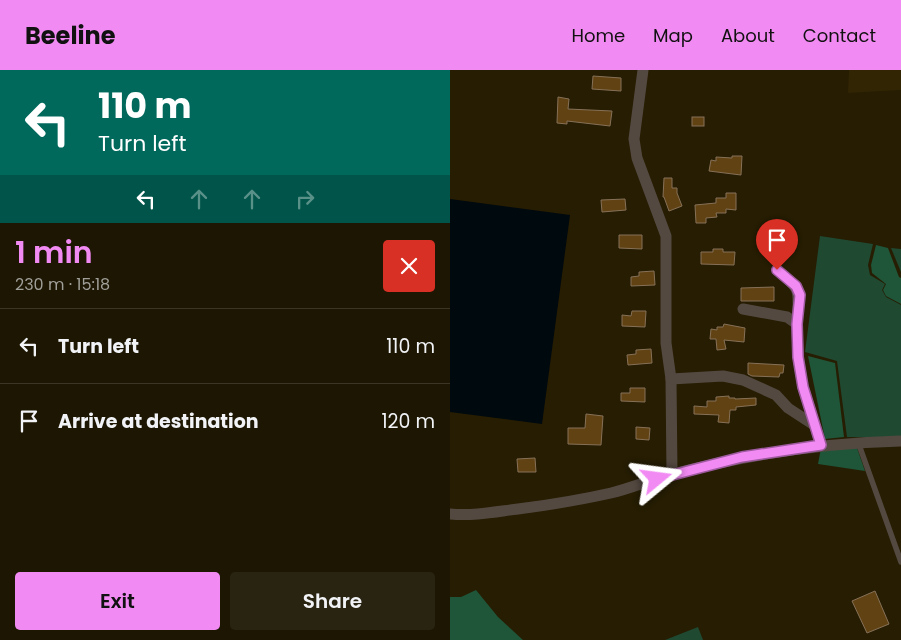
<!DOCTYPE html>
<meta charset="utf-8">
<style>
body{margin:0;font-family:Poppins,sans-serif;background:#292311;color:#f1f3f6;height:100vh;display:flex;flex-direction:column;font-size:19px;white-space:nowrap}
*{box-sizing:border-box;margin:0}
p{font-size:16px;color:#a09f99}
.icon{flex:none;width:28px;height:28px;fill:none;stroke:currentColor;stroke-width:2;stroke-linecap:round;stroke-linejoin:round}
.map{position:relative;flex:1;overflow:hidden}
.panel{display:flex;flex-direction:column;background:#1c1602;width:450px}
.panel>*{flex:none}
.top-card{background:#00695c;color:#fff;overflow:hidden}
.pin{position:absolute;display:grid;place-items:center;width:42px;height:42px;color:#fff;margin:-51px -21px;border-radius:50% 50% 50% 0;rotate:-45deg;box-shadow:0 0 5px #0007}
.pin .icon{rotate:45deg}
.me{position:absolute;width:55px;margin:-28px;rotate:74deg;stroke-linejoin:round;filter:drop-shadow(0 0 4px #0008)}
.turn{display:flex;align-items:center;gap:18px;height:105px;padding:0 15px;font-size:22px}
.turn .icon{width:65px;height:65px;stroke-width:2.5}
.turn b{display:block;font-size:35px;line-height:42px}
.lanes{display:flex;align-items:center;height:48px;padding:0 15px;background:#0003;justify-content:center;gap:25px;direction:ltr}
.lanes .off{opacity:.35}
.round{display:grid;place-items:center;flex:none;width:52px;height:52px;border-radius:5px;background:#292311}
.overview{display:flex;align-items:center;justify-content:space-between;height:85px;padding:0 15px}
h1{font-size:30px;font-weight:600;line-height:38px;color:#f28af3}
.action{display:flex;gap:10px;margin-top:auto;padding:10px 15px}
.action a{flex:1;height:58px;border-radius:5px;background:#f28af3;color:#111;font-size:20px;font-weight:600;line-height:58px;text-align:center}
.action a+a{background:#292311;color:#f1f3f6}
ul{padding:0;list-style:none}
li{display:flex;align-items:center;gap:15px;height:75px;padding:0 15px;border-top:1px solid #3a3524}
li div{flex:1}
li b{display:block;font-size:19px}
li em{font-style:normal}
header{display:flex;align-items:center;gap:30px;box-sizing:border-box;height:70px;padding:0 25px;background:#f28af3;color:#111}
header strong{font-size:24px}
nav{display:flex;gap:28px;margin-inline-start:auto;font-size:18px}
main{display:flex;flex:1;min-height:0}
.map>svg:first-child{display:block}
.built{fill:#312504}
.green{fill:#204932}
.forest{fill:#1f5538}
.water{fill:#00090e}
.building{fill:#614213;stroke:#867158}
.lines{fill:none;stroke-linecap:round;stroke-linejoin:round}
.service{stroke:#544941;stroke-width:5.5}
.minor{stroke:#544941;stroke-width:11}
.route-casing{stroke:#9d5a9e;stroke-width:12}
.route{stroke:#f28af3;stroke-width:9}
</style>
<header>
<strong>Beeline</strong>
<nav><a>Home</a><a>Map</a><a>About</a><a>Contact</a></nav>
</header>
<main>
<section class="panel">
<div class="top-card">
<div class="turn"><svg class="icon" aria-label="left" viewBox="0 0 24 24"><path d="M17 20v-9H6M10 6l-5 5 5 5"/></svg><div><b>110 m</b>Turn left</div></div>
<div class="lanes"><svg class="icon" aria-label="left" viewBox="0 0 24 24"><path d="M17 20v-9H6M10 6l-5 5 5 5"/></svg><svg class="icon off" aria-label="ahead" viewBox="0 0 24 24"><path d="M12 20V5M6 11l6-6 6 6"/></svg><svg class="icon off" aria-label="ahead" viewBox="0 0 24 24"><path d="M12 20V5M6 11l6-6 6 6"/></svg><svg class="icon off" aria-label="right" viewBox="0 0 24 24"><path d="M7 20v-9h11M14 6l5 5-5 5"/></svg></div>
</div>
<div class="overview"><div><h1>1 min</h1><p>230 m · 15:18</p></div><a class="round" style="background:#d93025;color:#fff"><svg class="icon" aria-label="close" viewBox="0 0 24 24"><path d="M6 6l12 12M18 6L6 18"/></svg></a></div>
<ul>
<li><svg class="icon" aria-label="left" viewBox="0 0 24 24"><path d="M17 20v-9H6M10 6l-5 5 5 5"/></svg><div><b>Turn left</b></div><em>110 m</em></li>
<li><svg class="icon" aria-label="arrive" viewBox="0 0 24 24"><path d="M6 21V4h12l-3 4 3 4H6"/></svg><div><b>Arrive at destination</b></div><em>120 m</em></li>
</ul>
<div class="action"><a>Exit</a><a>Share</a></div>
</section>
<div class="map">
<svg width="451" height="570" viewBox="0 0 451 570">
<rect width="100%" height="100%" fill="#261d02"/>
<!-- built -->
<path class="built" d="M399,0h52v20l-53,3z"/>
<!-- green -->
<g class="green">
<path d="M370,166l53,8 -5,21 2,10 15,9 -3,6 4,7 15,8v133l-54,-1 -10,-76 -32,-9z"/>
<path d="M441,178l10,1v23z"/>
<path d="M248,557l5,13h-38z"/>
</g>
<!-- forest -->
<g class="forest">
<path d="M426,175l12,3 11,29 2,1v26l-15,-8 -3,-6 3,-6 -14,-11 -1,-8z"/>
<path d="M358,286l27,7 9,74 -19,2z"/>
<path d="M406,375l9,26 -47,-7 3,-16z"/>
<path d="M26,520l22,27 25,23h-73v-43h11z"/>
</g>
<!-- water -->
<path class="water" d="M0,129l120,16 -28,209 -92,-12z"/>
<!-- building -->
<g class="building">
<path d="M143,6l28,2v13l-29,-2z"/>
<path d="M108,27l11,2 -1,10 44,2 -2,15 -43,-5v3l-10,-1z"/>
<rect x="242" y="47" width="12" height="9"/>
<path d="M282,86h10l-1,19 -32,-4 2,-11 5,1v-4l16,1z"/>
<path d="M214,108h8v10h5v5l5,13 -13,5 -5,-14h-1z"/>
<path d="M276,123h10v17l-10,-1v4h-10l1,4 -11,1v5h-10l-1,-18 21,-2v-5h10z"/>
<path d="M175,129l1,11 -24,2 -1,-12z"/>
<path d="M169,165h23v14l-23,-1z"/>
<path d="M263,179h10v3h12l-1,13 -33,-1v-12h12z"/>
<path d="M204,201l1,14 -24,1v-9l8,-1v-4z"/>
<path d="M324,217v14h-33v-13z"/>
<path d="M182,241h14l-1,16 -23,-1v-11l9,1z"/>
<path d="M274,254l21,4 -1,14 -20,-2 2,9 -9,1 -1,-11h-6l1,-10 6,1v-3h6z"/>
<path d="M201,279l1,14 -24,2 -1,-10 9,-1v-4z"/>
<path d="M298,293l36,2 -1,8h-3l-1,4 -27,-1 -4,-2z"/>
<path d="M180,318h15v14l-24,-1v-8h9z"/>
<path d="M279,326v2h6v1l21,-1v7l-20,2v3h-6l-1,13 -11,-1 1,-7 -25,-1v-8l13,1v-6h9v-4z"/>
<path d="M136,344l17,2 -2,29 -33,-1v-16h17z"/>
<path d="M186,357l14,1 -1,12 -13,-1z"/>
<path d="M85,388l1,14h-18l-1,-13z"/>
<path d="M425,521l14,33 -22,9 -15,-32z"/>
</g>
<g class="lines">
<!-- service -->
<path class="service" d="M408,372l43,120"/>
<!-- minor -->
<g class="minor">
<path d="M193,0l-9,69 3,19 29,78v107l5,36 1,95"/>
<path d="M327,200c27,20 21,23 20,54"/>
<path d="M293,239l44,8 10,7 1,33 5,30 18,58"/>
<path d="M221,309l52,-3 20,4 33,15 12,13 26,17"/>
<path d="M0,444c24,2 44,-2 68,-5 31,-4 62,-9 93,-16 21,-5 41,-14 62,-19 76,-20 149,-31 228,-33"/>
</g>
</g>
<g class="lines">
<!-- route casing -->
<g class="route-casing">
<path id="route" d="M207,409l85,-22 79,-12 -18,-58 -5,-30 -1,-33 3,-29 -4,-9 -19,-16"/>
</g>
<!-- route -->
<use href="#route" class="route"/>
</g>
</svg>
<div class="pin" style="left:327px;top:200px;background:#d93025"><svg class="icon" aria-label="arrive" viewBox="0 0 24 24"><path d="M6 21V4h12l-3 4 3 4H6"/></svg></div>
<svg class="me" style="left:207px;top:409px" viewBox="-20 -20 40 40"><path d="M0-17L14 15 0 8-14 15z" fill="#f28af3" stroke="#fff" stroke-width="4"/></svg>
</div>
</main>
